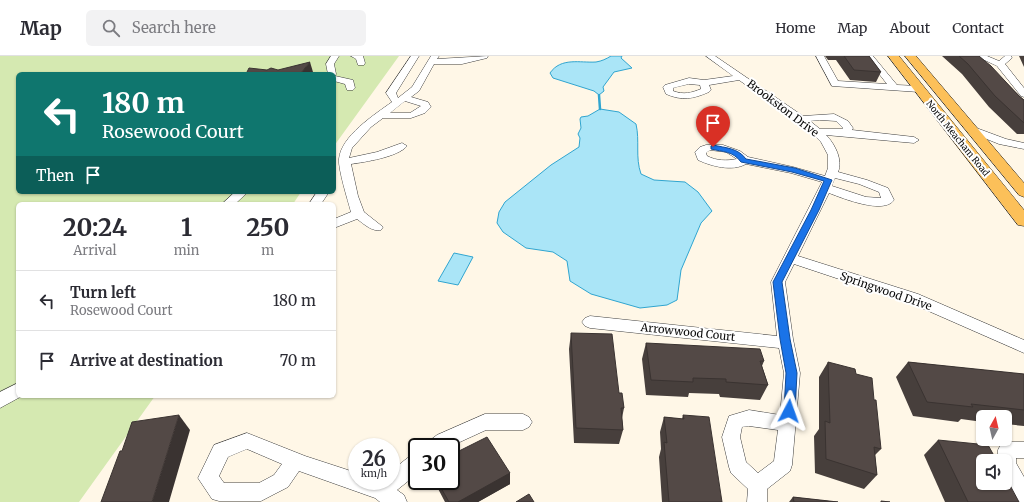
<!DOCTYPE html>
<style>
body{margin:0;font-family:Merriweather,serif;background:#f2f2f3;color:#2b2b33;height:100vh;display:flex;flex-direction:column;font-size:15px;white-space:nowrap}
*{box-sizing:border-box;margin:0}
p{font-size:13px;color:#7c7c81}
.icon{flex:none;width:22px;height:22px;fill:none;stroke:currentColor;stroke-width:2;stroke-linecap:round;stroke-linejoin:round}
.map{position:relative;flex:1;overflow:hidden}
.details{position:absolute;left:16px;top:146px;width:320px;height:196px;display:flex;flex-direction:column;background:#fff;border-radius:6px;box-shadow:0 1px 3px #0004}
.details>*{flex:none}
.guide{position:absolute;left:16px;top:16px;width:320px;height:122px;border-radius:6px;box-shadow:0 1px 3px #0004;background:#0f766e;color:#fff;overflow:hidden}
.needle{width:26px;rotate:8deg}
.tools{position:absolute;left:976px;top:354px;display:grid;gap:8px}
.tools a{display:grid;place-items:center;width:36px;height:36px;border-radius:6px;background:#fff;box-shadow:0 1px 3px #0004;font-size:20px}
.speed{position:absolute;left:348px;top:382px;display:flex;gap:8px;font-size:20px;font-weight:700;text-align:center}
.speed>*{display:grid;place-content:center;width:52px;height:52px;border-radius:50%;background:#fff;box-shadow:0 1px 3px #0004;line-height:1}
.speed small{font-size:10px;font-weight:400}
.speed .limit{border:2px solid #111;border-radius:6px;background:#fff;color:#111}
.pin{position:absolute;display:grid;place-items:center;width:34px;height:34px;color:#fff;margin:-41px -17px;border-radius:50% 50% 50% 0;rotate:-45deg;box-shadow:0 0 4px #0007}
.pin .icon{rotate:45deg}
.me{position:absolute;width:44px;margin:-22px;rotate:4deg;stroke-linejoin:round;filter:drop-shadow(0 0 3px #0008)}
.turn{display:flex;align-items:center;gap:14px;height:84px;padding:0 20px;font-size:18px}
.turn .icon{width:52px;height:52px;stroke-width:2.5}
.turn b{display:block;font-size:28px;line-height:34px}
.then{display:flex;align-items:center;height:38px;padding:0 20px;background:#0003;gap:8px;font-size:15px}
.eta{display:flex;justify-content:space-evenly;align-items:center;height:68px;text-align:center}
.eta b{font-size:24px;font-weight:700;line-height:28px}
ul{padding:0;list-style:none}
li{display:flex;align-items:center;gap:12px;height:60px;padding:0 20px;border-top:1px solid #e1e1e2}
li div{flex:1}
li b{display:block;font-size:15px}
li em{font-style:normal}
header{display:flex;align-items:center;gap:24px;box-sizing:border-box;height:56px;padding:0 20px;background:#fff;border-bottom:1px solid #e1e1e2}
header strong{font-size:19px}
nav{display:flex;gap:22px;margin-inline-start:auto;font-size:14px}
.search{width:280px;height:36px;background:#f2f2f3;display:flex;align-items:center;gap:10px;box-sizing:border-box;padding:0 14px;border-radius:6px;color:#7c7c81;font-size:15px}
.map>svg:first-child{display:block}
.green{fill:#d5e9b1}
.water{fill:#aae5f7;stroke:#30a5d0}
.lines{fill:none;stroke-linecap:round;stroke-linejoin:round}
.stream{stroke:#30a5d0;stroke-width:2.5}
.minor-casing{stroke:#3d3d3d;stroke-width:1}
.major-casing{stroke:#1b1b1b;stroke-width:1}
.minor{fill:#fff;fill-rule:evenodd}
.major{fill:#fcc059;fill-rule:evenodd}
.wall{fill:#473f3c}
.shaded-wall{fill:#3a3331}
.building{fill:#534946;stroke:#3a3331}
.route{fill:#1a73e8;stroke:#114b97}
.labels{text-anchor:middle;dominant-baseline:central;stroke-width:4;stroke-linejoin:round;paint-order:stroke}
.far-street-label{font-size:9px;fill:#0a0a0a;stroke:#fff}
.street-label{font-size:11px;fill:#0a0a0a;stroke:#fff}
</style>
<header>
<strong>Map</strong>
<div class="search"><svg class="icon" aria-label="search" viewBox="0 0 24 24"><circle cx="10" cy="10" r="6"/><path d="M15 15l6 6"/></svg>Search here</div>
<nav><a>Home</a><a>Map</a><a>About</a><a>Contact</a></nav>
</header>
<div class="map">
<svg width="1024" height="446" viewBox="0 0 1024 446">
<rect width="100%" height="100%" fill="#fff7e7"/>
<!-- green -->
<path class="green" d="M0,0h399l-65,90v-72h-316v118h283l-8,12h-275v192h137l-76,106h-79z"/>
<!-- water -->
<g class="water">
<path d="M611,0h11l-1,2 11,10 -18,4 -11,15 1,4 -5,4 -5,-4 -41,-13 -3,-5c11,-16 30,-10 46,-11 6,-1 10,-3 15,-6z"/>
<path d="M600,53l19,3 17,12c4,17 -1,33 5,50l13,6 31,2 13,10 14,19 -11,12 -20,47 -4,30 -10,5 -27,3 -49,-14 -21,-13 -3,-20 -14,-9 -27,-4 -23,-16 -6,-9 2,-11 6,-10 46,-37 28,-18 1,-9 -2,-4 3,-6 -1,-9 1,-2 7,-1z"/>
<path d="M454,197l19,4 -15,28 -20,-4z"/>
</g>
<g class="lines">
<!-- stream -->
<path class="stream" d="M599,39l1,14"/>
<!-- minor casing -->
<g class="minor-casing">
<g id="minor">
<path d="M331,0h8l-5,8 2,10 -1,2 18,4 2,8 -2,2h-6l-2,-6 -11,-3v-7h-6l-2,-10z"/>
<path d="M351,0h12l2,7 -1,2h-6l-2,-6z"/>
<path d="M411,0h8l-23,37 2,5 14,-11 19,-31h8l-2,3 51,-3 -1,2 -25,6h-28l-15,27 -8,6 17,5 3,5 -6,6 -14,5h-28l-12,9 -19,21 -3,10 28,-6 25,-9 5,3c-9,11 -42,16 -56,18l7,32 6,16 19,15 -2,3c-9,2 -17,-6 -24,-11l-23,9v-9l17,-7c-3,-11 -13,-43 -12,-53 2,-23 35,-44 53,-57l-6,-9zM405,45l16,5 -11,7h-20z"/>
<path d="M706,0h9l88,60 31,-2 14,7 5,7 -1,2 62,7 5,3 -5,3 -88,-8c9,9 17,25 12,37l29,8 21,8 6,12c-10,15 -52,-2 -65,-7l-31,63 120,38 106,46v13l-116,-51 -114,-38 -9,18 8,57 7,34 -8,92 -2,6 -23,18v13h-20l1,-13 -17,-16 -2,-6 -7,-30 7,-21 20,-6 31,5 4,-42 -5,-25 -189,-20 -5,-2 -3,-4 3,-4 5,-2 187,20 -6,-54 51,-100 -31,-9 -45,-9c-14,8 -35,2 -48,-4l-3,-8 5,-5 6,-2h17l17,6 8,6 45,10 32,9 3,-8v-13l-7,-13 -13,-13 -69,-49 -30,5 2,5 -2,2c-16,7 -27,9 -43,2l-3,-7 2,-2 24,-7 15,2 29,-4zM689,28l11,1 1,4c-10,4 -17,6 -28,2v-3zM820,64l16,1 7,7 -1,1h-22l-10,-8zM710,94l16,2 11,7c-11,2 -20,2 -30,-3l-1,-3zM835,122l24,6 20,8 2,6 -15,-1 -34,-11zM749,370l29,4 -4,31 -16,12 -12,-11 -6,-25 2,-10z"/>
<path d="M816,0h8l14,25 49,3 -22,-28h8l24,29 22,1 5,3 -5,3 -87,-6z"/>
<path d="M976,0h11l12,5 6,-5h6l1,2 -7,6 19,24v9l-3,-1 -24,-30z"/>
<path d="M971,70l35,13 18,4v6l-25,-5 -32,-13 -1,-2 1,-2z"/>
<path d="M235,136h13l-13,12h-13z"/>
<path d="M317,136h12l-8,12h-12z"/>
<path d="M18,327v13h4l-22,12v-16z"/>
<path d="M485,358h38l6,3 3,5 -3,5 -6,3h-37l-37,17h-23l3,-6 8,-6z"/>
<path d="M247,377l58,23 52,17v8h34v-10l19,-15 7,-3v21l-20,16 7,5 3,7h-27l-5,-4 -76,-27 -11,16 -27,14h-42l-7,-2 -14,-21 16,-33zM247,393l35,15 -8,11 -15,8h-35l-5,-7 9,-19z"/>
<path d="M1007,386h17v16h-8v5l8,14v25h-7l-12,-22v-19h-7v-11l3,-6z"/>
</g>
</g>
<!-- major casing -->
<g class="major-casing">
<g id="major">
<path d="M888,0h11l125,154v16l-6,-1z"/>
<path d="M905,0h11l108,127v14l-5,-2z"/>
</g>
</g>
<!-- minor -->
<use href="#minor" class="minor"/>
<!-- major -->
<use href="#major" class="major"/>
</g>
<!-- wall -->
<g class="wall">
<path d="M825,0h44l12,16 -5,10 -26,-2 -14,-20h-8z"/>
<path d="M942,0h37l45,44v34h-7l-28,-27 -27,-33z"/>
<path d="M1019,0h5v11z"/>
<path d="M571,277l48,60 5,15 -2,10 1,12 -4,14 -45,-1 -5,-94z"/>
<path d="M646,287l118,18 -2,5 6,19 -8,15 -40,-3 -1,-3 -30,-1 -1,4 -42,-2 -4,-36z"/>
<path d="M828,306l28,12 25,75 -6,6 2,20 -13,14 -49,-16 -1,-37 5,-7v-52z"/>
<path d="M908,306l116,12v52l-19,-2v-7h-22v5l-22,-3 -3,3 -45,-6 -17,-39z"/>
<path d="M683,359l39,87h-60l-3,-45 2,-8 -1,-17 4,-15 18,2z"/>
<path d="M938,384l81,62h-74l-21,-47z"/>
<path d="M510,417v11l-32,18h-33l-11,-21h17z"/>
<path d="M793,441l45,5h-49z"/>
</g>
<!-- shaded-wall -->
<g class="shaded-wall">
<path d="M310,6l3,10 -2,2h-11z"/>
<path d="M179,359l11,15 -21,72h-17z"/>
<path d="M510,417v11l-32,18h-20z"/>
</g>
<!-- building -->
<g class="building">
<path d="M844,0h25l12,16 -27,-2z"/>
<path d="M959,0h20l12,10 28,30 5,4v23l-29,-27 -27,-32z"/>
<path d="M310,6l-10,12h-54l3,-6 18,2 4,-2 7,2z"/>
<path d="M571,277l41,1 7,59h3l2,15h-3l2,22 -47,-2z"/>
<path d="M646,287l114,6 4,12h-4l8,24 -42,-3v-3l-33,-1v4l-42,-2z"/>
<path d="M828,306l27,7 1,5 16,4 2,22h2l5,49 -7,-2 3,28 -51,-16 -1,-38 5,2z"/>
<path d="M908,306l116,12v36l-53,-6 2,3 -46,-5z"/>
<path d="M179,359l-27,87h-51l19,-51h2l10,-29z"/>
<path d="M683,359l26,2 13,85h-53l-5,-60 3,1 -3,-26 20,2z"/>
<path d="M487,381l23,36 -52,29h-9l-12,-21h14v-26z"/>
<path d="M938,384l50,5 9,16h-14v22h22v-7l14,26h-51z"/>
<path d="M529,438l5,8h-18z"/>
<path d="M793,441l45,5h-44z"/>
<path d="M881,445l9,1h-9z"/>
</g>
<!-- route -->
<path class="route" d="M713,89c13,3 25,3 33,14l49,9 37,12 -13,30 -37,72 8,57 7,34 -2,38 -2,4 -4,1 -4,-1 -1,-4 2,-38 -6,-34 -7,-57 38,-72 13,-29 -32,-9 -51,-10c-8,-11 -18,-10 -30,-13v-3z"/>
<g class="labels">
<!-- far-street labels -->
<g class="far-street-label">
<text transform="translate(958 82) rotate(51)">North Meacham Road</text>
</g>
<!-- street labels -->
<g class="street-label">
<text transform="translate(783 52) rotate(37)">Brookston Drive</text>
<text transform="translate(886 235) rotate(19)">Springwood Drive</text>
<text transform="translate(688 276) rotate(6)">Arrowwood Court</text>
</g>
</g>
</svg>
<div class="tools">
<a><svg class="needle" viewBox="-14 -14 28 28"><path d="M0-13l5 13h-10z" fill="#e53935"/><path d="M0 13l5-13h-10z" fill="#7c7c81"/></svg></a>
<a><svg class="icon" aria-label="sound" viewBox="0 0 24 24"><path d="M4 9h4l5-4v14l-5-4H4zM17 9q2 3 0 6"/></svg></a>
</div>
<div class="speed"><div>26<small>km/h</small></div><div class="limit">30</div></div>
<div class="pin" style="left:713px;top:91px;background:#d93025"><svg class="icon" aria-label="arrive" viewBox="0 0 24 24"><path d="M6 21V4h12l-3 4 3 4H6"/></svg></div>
<svg class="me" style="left:789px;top:355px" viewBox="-20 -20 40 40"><path d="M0-17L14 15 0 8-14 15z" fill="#1a73e8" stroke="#fff" stroke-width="4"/></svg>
<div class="guide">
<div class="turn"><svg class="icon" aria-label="left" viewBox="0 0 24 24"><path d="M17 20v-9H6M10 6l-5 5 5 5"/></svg><div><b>180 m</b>Rosewood Court</div></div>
<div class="then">Then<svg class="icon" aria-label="arrive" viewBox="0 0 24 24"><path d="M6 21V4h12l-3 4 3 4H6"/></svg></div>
</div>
<section class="details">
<div class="eta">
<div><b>20:24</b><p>Arrival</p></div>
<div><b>1</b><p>min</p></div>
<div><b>250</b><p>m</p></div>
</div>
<ul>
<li><svg class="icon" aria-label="left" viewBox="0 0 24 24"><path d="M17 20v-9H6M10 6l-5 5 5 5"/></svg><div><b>Turn left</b><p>Rosewood Court</p></div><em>180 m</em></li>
<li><svg class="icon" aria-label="arrive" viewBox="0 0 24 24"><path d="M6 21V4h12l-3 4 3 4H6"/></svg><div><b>Arrive at destination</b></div><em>70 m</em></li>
</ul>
</section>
</div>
